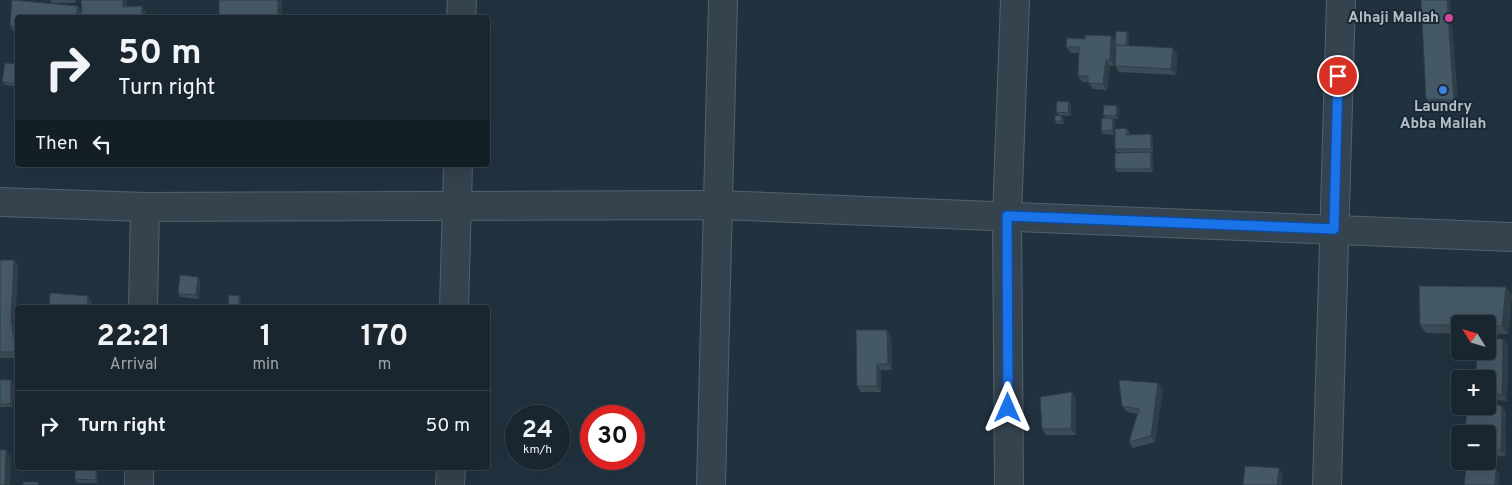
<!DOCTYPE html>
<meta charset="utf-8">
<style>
body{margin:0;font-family:Overpass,sans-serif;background:#26323b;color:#f1f3f6;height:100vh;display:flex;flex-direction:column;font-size:19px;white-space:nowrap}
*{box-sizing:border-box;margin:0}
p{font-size:16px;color:#9fa5aa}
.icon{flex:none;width:28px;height:28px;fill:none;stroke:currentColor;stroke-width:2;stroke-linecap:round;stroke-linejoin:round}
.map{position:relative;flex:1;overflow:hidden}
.side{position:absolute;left:15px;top:305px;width:475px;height:165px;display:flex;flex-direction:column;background:#19262f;border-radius:5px;box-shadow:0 5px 20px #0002,0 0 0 1px #37434b}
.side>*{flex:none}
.hud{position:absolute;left:15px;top:15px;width:475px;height:152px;border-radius:5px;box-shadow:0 5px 20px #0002,0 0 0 1px #37434b;background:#19262f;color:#f1f3f6;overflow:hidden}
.needle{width:32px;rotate:307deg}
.fabs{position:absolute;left:1451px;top:315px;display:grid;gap:10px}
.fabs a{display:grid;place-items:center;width:45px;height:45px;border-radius:5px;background:#19262f;box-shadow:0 5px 20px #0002,0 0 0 1px #37434b;font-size:25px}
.speed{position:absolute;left:505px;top:405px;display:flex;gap:10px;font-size:25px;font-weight:700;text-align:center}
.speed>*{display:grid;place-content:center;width:65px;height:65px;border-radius:50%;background:#19262f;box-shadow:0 5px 20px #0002,0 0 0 1px #37434b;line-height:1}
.speed small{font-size:12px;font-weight:400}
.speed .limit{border:8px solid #d22;background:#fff;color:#111}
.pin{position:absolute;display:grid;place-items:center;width:42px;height:42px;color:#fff;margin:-21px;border:2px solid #fff;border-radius:50%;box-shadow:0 1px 5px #0007}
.me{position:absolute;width:55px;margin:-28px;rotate:0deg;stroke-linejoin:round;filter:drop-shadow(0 0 4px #0008)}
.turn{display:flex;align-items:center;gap:18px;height:105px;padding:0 20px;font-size:22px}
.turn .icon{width:65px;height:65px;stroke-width:2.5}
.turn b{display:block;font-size:35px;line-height:42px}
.then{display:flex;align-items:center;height:48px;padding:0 20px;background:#0003;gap:10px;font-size:19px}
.eta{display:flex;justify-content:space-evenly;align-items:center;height:85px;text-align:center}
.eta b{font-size:30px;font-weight:700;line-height:35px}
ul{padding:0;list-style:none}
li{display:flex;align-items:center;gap:15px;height:70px;padding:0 20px;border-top:1px solid #37434b}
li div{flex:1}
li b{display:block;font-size:19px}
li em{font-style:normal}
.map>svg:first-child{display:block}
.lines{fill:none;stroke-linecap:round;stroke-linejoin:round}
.minor-casing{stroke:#53616c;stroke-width:30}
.minor{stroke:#35434f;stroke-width:28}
.wall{fill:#3b4c57}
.shaded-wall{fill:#303e47}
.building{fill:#455865;stroke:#303e47}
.route-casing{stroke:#114b97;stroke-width:12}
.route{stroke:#1a73e8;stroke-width:9}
.hotel-dot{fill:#d1479c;stroke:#1b2833;stroke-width:2}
.shop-dot{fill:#3f7fe0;stroke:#1b2833;stroke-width:2}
.labels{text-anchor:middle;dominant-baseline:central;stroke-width:4;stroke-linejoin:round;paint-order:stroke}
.poi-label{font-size:15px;font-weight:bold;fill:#b1beca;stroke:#1b2833;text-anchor:end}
</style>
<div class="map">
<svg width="1512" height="485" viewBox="0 0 1512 485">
<rect width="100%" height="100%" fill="#21323f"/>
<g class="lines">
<!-- minor casing -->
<g class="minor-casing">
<g id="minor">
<path d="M461,18l1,-18"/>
<path d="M0,202l145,5 574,-2 793,32"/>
<path d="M143,308l2,-101"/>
<path d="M454,308l4,-143"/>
<path d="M139,485v-17"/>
<path d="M450,485l1,-17"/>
<path d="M711,485l12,-485"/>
<path d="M1009,485l-2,-269 8,-216"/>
<path d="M1327,485l14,-485"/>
</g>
</g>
<!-- minor -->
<use href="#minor" class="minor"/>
</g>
<!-- wall -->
<g class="wall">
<path d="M12,0l66,6 4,6 -1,-12h46v7l15,-1 4,6v6h-64v-5l-1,5h-63v15l-4,-1 -4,-6z"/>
<path d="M50,0h26l-1,3h-23z"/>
<path d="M1421,0h29l8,105h-27l-5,-6z"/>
<path d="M1127,32l2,3v11l44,2 4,6 -1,21 -57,-3 -4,-6z"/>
<path d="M1111,36l4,6 -1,24h-4l-3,24 -14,-1 -5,-7h-6l-4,-6 1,-23h-8l-5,-6 19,-8z"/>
<path d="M18,64v23l-13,-2 -3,-3z"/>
<path d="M1069,102l2,3v11l-13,-1 -2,-3z"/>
<path d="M1117,106l2,3 -1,10 -12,-1 -3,-3z"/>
<path d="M1064,119v5h-7l-2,-3z"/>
<path d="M1113,119l2,3 -1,13 -11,-1 -2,-4z"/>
<path d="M1126,128l3,4v3l22,-1 2,4v14h-36l-2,-3z"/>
<path d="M1151,152l2,3v17h-36l-2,-3z"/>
<path d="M0,260h14l4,6 -3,59 3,16v17h-18z"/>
<path d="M200,280l-1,19 -19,-2 -2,-3z"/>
<path d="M1512,295l-4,39h-20v-10h-28v10l-34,-1 -6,-8z"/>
<path d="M241,299v9h-12l-1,-2z"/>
<path d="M891,336l1,34h-11v22h-20l-4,-6z"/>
<path d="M1503,339l5,6 -1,56 -19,-2v-20z"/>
<path d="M0,380h11l3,3 -1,24h-13z"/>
<path d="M1158,383l5,6 -8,53 -22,6 -4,-6 9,-28 -11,-2 -5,-6z"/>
<path d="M1076,398v37h-30l-4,-6z"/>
<path d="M1506,412v44l-18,1v-23z"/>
<path d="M98,468v15h-21l-2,-4z"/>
</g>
<!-- shaded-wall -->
<g class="shaded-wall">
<path d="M123,0h4v13l-4,-6z"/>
<rect x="278" y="0" width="4" height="18"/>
<path d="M1447,0h3l8,105 -4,-5z"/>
<path d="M78,6l4,6 -1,6h-5z"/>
<path d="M142,6l4,6v6h-4z"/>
<path d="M1127,32l2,3v15l-3,-3z"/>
<path d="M1111,36l4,6 -1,24 -4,-6z"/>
<path d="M1173,48l4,6 -1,21 -5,-6z"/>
<path d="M1106,60l4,6 -3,24 -4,-6z"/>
<path d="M1069,102l2,3v11l-3,-3z"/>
<path d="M1117,106l2,3 -1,10 -2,-3z"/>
<path d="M1062,116l2,3v5l-3,-3z"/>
<path d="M1113,119l2,3 -1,13 -2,-4z"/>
<path d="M1151,134l2,4v14l-2,-3z"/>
<path d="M1151,152l2,3v17l-2,-3z"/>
<path d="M14,260l4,6 -3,59 3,16v14l-2,-3 -5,-33z"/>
<path d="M198,277l2,3 -1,19 -3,-4z"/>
<path d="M1506,287l6,8 -4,39 -6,-8z"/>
<path d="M88,296l4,6v6h-5z"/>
<path d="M239,296l2,3v9h-2z"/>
<path d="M887,330l4,6 1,34 -4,-6z"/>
<path d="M1503,339l5,6 -1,56 -5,-6z"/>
<path d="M877,364l4,6v22l-4,-6z"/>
<path d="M11,380l3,3 -1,24 -2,-3z"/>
<path d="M1158,383l5,6 -8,53 -4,-6z"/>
<path d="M1072,392l4,6v37l-5,-6z"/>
<path d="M1502,406l4,6v44l-5,-6z"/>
<path d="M6,450l5,6 -1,29h-5z"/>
<path d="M96,468h2v15l-2,-3z"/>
<path d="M1279,468l4,6 -1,11h-5z"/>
<path d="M1496,469l4,6 -1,10h-4z"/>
</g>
<!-- building -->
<g class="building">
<path d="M12,0l66,6 -2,12h-58v9l-8,-1z"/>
<path d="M81,0h42v7l19,-1v12h-60z"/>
<rect x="219" y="0" width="59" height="18"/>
<path d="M1421,0h26l7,100 -28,-1z"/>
<path d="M1116,31l11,1 -1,14 -10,-1 -1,2z"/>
<path d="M1085,35l26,1 -1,24h-4l-3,24 -15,-1v-7h-10l1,-29h-13l1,-9 18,1z"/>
<path d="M1116,45l57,3 -2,21 -56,-3z"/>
<path d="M5,63l13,1 -1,20 -15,-2z"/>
<path d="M1057,101l12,1 -1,11 -12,-1z"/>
<path d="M1104,105l13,1 -1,10 -13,-1z"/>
<path d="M1055,115l7,1 -1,5h-6z"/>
<path d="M1102,118l11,1 -1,12 -11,-1z"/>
<path d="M1126,128v7l25,-1v15h-36v-20z"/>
<path d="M1151,152v17h-36v-16z"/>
<path d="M0,260h14l-3,59 5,33h-16z"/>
<path d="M180,275l18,2 -2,18 -18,-1z"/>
<path d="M1419,286l87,1 -4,39h-14v-2h-28v1h-40z"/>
<path d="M50,293l38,3 -1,12h-38z"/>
<path d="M229,295l10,1v11l-11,-1z"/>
<path d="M856,330h31l1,34h-11v22h-20z"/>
<path d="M1488,339h15l-1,56 -14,-2v-14h-12l1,-28h11z"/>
<rect x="0" y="380" width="11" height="24"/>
<path d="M1119,380l39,3 -7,53 -22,6 10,-33 -17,-3z"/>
<path d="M1072,392l-1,37h-29l-2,-32z"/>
<path d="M1488,403l14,3 -1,44 -13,1v-17h-23l2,-28h21z"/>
<path d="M0,450h6l-1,35h-5z"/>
<path d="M1245,466l34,2 -2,17h-34z"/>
<path d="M75,468h21v12l-21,-1z"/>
<path d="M1466,468l30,1 -1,16h-31z"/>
<rect x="23" y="482" width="15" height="3"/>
</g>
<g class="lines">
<!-- route casing -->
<g class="route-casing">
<path id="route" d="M1008,408l-1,-192 327,13 4,-153"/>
</g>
<!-- route -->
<use href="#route" class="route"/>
</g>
<!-- markers -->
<circle class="hotel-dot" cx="1449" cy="18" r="5"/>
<circle class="shop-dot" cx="1443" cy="90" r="5"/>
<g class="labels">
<!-- poi labels -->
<g class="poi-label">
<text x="1439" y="18">Alhaji Mallah</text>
<text x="1443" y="107" text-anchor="middle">Laundry<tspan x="1443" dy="17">Abba Mallah</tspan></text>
</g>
</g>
</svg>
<div class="fabs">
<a><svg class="needle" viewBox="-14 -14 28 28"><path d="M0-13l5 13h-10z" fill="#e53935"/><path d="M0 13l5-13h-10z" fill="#9fa5aa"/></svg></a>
<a>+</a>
<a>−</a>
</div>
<div class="speed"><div>24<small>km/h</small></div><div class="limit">30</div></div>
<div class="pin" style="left:1338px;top:76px;background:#d93025"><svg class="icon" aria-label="arrive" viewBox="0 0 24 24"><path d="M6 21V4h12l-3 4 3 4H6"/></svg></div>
<svg class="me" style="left:1008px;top:408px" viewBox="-20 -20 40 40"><path d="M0-17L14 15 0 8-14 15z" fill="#1a73e8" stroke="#fff" stroke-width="4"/></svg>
<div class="hud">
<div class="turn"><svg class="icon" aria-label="right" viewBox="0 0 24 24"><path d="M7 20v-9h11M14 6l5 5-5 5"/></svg><div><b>50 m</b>Turn right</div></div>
<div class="then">Then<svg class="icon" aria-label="left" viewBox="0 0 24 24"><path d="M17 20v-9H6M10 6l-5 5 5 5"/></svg></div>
</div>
<section class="side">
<div class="eta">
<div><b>22:21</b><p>Arrival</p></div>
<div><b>1</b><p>min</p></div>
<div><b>170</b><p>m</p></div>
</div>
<ul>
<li><svg class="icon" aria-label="right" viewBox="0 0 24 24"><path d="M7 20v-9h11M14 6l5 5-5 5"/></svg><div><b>Turn right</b></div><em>50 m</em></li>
</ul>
</section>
</div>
